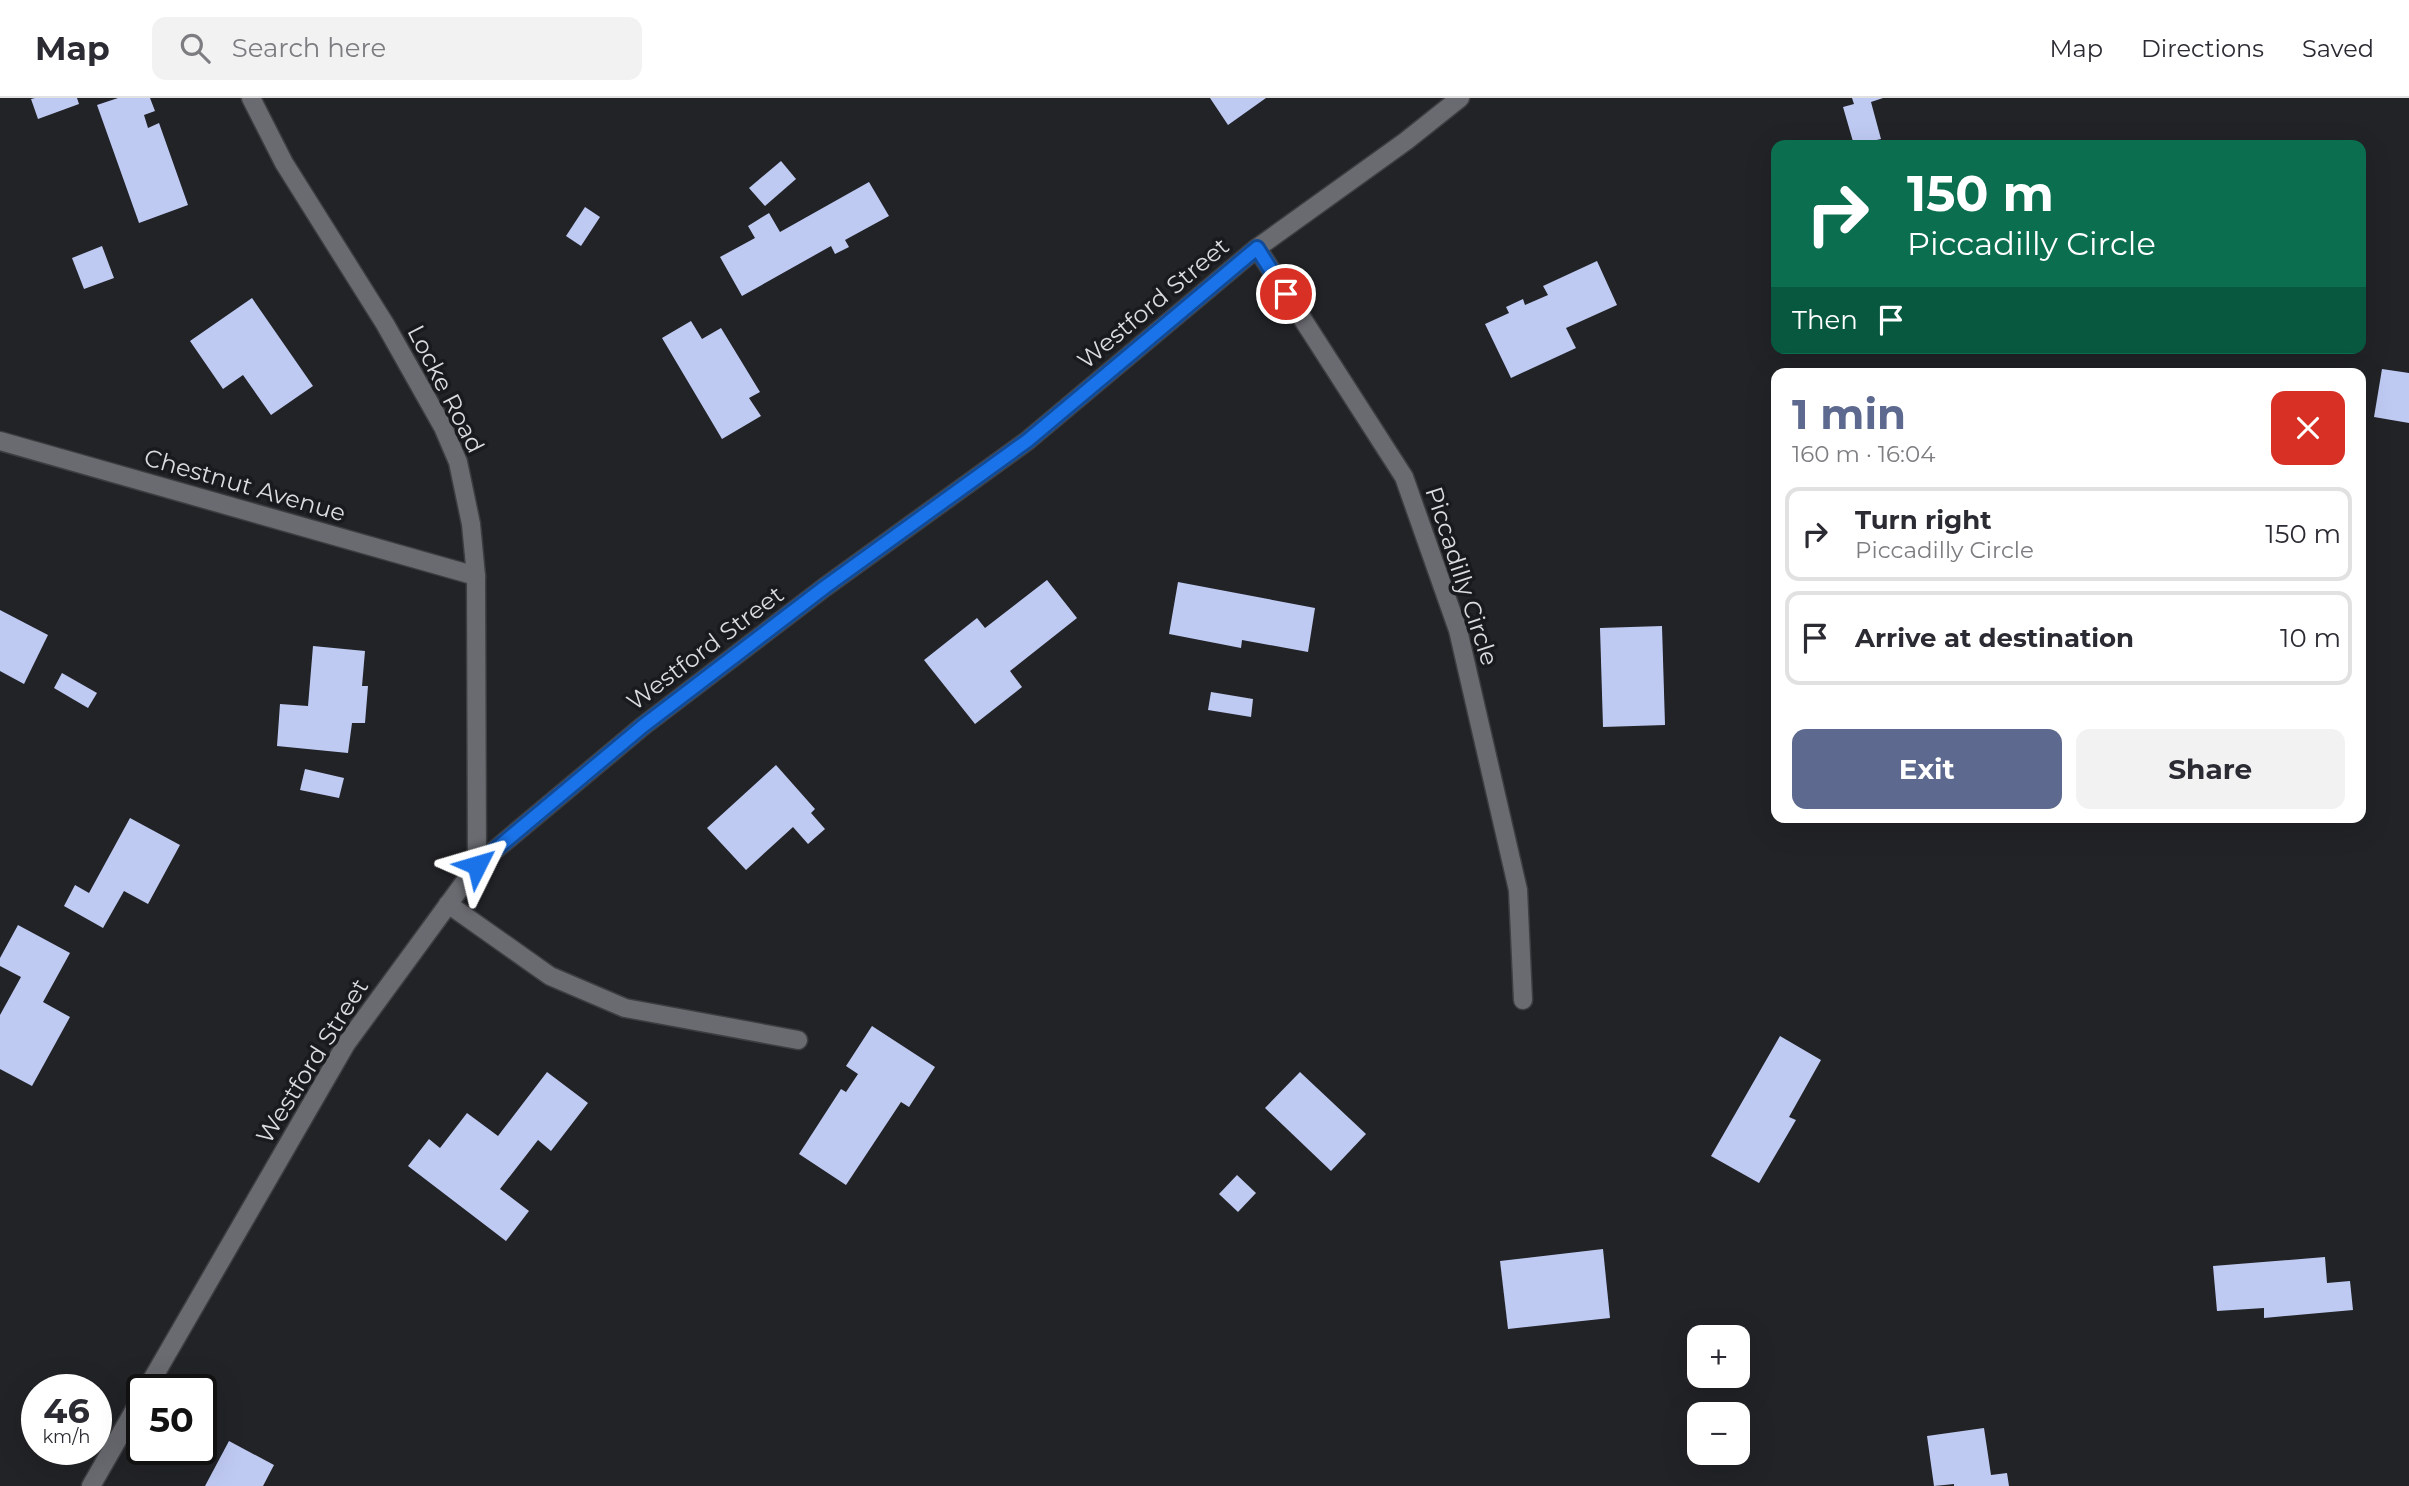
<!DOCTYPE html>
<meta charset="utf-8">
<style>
body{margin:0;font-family:Montserrat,sans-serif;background:#f2f2f3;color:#2b2b33;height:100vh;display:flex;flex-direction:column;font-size:26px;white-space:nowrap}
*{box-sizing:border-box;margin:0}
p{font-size:23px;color:#7c7c81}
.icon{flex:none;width:38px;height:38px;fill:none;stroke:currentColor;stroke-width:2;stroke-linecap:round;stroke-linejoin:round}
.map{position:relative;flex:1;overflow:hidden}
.details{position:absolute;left:1771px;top:270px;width:595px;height:455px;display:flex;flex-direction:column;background:#fff;border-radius:14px;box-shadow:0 7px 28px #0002}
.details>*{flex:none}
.guide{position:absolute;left:1771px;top:42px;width:595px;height:214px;border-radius:14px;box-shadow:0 7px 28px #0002;background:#0b6e4f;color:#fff;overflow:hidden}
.controls{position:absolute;left:1687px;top:1227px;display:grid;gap:14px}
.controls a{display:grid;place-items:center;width:63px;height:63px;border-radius:14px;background:#fff;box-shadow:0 7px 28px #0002;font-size:35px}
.speed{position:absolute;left:21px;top:1276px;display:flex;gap:14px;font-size:35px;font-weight:700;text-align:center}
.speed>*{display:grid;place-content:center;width:91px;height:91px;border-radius:50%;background:#fff;box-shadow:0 7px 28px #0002;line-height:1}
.speed small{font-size:18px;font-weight:400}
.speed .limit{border:4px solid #111;border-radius:10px;background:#fff;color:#111}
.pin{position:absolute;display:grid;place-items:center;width:60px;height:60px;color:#fff;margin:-30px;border:4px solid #fff;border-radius:50%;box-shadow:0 2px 7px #0007}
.me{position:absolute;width:77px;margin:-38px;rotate:50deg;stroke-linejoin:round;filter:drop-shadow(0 0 5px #0008)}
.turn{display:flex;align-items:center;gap:24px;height:147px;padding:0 21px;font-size:32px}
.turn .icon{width:91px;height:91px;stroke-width:2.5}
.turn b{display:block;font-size:49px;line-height:60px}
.then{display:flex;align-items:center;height:66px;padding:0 21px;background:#0003;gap:14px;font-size:26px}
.round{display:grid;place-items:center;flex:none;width:74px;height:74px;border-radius:14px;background:#f2f2f3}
.overview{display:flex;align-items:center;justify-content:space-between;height:119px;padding:0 21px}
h1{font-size:42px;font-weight:700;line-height:52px;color:#5d698e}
.cta{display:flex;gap:14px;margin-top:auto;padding:14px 21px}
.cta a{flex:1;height:80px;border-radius:14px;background:#5d698e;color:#fff;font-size:28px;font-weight:700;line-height:80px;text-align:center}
.cta a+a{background:#f2f2f3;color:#2b2b33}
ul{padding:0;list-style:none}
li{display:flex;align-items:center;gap:21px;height:94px;margin:0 14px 10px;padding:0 7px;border:4px solid #e1e1e2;border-radius:14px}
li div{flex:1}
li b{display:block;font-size:26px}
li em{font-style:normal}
header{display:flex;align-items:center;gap:42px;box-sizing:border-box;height:98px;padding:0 35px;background:#fff;border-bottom:2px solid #e1e1e2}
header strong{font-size:33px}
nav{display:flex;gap:38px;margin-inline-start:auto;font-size:24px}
.search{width:490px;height:63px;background:#f2f2f3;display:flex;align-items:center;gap:18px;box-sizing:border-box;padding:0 24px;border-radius:14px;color:#7c7c81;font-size:26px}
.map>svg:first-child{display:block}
.building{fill:#bfcaf3}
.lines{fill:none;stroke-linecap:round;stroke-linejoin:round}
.lane-casing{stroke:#3d3e41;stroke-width:21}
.street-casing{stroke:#3d3e41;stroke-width:21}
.secondary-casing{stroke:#3d3e41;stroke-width:21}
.lane{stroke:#6a6b71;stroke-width:18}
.street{stroke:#6a6b71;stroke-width:18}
.secondary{stroke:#6a6b71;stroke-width:18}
.route-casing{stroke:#114b97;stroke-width:18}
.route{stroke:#1a73e8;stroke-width:12}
.labels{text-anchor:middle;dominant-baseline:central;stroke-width:7;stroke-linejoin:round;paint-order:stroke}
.street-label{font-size:24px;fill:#dadbde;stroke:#181a1e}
</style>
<header>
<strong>Map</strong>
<div class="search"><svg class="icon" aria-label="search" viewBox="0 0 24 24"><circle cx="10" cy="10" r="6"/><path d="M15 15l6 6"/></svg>Search here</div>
<nav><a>Map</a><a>Directions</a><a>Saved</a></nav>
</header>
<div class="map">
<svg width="2409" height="1388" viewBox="0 0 2409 1388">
<rect width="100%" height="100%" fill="#222327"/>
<!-- building -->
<g class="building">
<path d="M35,0h42l2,6 -41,15 -7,-20z"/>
<path d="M118,0h32l5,13 -11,4 4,13 11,-5 29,82 -49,18 -42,-118z"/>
<path d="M1210,0h56l-38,27z"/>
<path d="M1852,0h31l-12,4 10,37 -27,6 -11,-38 11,-3z"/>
<path d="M781,63l15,18 -31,27 -16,-18z"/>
<path d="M869,84l20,34 -44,24 4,7 -14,7 -4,-8 -89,50 -22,-39 35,-19 -7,-12 21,-13 11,19z"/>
<path d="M585,109l15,10 -19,29 -15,-10z"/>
<path d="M102,148l12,32 -30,11 -12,-31z"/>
<path d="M1597,163l20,44 -51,23 10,20 -65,30 -26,-54 24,-11 -3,-6 17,-8 2,6 23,-10 -5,-9z"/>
<path d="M252,200l61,88 -42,29 -28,-40 -20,14 -33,-48z"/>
<path d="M691,223l11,18 19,-11 39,64 -11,6 12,18 -39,23 -60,-101z"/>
<path d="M2382,271l27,4v50l-35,-6z"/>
<path d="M1047,482l30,38 -67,53 12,16 -47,37 -51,-64 53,-42 8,10z"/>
<path d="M1178,484l137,26 -7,44 -66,-12 -1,8 -72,-14z"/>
<path d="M0,512l48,25 -24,49 -24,-13z"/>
<path d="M1662,528l3,99 -62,2 -3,-99z"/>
<path d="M313,548l52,5 -3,35h6l-3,37h-13l-4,30 -71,-7 3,-42 28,2z"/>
<path d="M62,575l35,20 -9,15 -34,-20z"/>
<path d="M1211,594l42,7 -2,18 -43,-7z"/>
<path d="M776,667l39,44 -4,4 14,16 -17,15 -15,-17 -47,43 -39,-42z"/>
<path d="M305,671l39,9 -5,20 -39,-8z"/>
<path d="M130,720l50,27 -32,59 -24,-13 -21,37 -39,-22 11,-21 14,8z"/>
<path d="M18,827l52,28 -27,49 27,15 -38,69 -32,-17v-54l21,-38 -21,-11v-8z"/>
<path d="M872,928l63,41 -26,40 -8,-5 -55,83 -47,-31 42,-65 5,3 12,-18 -12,-8z"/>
<path d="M1780,938l41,24 -32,57 7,3 -37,63 -48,-27z"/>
<path d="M547,974l41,31 -37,48 -13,-11 -38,49 29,22 -23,30 -98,-75 21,-27 11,9 27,-35 31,23z"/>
<path d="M1300,974l66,62 -35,37 -66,-63z"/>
<path d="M1237,1077l19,18 -18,19 -19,-18z"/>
<path d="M1603,1151l7,69 -102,11 -8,-68z"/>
<path d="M2325,1159l2,26 23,-2 3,29 -89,8v-10l-47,3 -4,-45z"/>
<path d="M1984,1330l7,47 16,-2 2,13h-55v-2l-20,2 -7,-50z"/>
<path d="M229,1343l45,24 -11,21h-58z"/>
</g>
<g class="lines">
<!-- lane casing -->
<g class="lane-casing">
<path id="lane" d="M448,806l102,72 75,32 173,32"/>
</g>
<!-- street casing -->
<g class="street-casing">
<g id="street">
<path d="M251,0l33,65 101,161 58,103 15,35 13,62 5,52 1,289"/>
<path d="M1257,150l147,229 54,153 60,260 5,110"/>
<path d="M0,343l476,135"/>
</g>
</g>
<!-- secondary casing -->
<g class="secondary-casing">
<g id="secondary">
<path d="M146,1292l200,-346 131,-179 166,-139 182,-139 202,-146 230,-193 149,-107 54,-43"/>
<path d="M91,1388l51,-89"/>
</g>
</g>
<!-- lane -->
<use href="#lane" class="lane"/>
<!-- street -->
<use href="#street" class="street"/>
<!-- secondary -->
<use href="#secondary" class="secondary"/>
</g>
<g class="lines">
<!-- route casing -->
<g class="route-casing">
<path id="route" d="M477,767l166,-139 182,-139 202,-146 230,-193 29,46"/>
</g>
<!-- route -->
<use href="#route" class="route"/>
</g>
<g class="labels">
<!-- street labels -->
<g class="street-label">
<text transform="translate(1153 205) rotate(-40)">Westford Street</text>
<text transform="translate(446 291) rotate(63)">Locke Road</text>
<text transform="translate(245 387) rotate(16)">Chestnut Avenue</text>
<text transform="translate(1462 478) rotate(72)">Piccadilly Circle</text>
<text transform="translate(705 550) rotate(-37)">Westford Street</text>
<text transform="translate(312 963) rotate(-58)">Westford Street</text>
</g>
</g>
</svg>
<div class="controls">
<a>+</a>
<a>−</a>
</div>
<div class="speed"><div>46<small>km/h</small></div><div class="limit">50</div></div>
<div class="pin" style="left:1286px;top:196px;background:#d93025"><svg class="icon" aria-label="arrive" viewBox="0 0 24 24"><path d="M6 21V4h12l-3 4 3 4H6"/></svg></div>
<svg class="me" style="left:477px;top:767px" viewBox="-20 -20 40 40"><path d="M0-17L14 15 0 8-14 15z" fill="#1a73e8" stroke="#fff" stroke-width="4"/></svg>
<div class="guide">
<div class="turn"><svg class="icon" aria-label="right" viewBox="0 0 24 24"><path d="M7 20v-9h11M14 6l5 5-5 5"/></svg><div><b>150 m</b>Piccadilly Circle</div></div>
<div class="then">Then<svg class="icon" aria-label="arrive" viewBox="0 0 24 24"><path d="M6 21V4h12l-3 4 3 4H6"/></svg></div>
</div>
<section class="details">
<div class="overview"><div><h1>1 min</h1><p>160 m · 16:04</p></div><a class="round" style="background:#d93025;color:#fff"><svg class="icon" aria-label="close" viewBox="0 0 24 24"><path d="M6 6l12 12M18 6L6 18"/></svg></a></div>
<ul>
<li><svg class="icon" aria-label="right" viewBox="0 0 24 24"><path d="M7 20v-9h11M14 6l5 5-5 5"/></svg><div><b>Turn right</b><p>Piccadilly Circle</p></div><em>150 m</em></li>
<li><svg class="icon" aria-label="arrive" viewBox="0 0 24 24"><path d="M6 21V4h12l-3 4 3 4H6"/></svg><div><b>Arrive at destination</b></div><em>10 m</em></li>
</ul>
<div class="cta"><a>Exit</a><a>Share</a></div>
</section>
</div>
